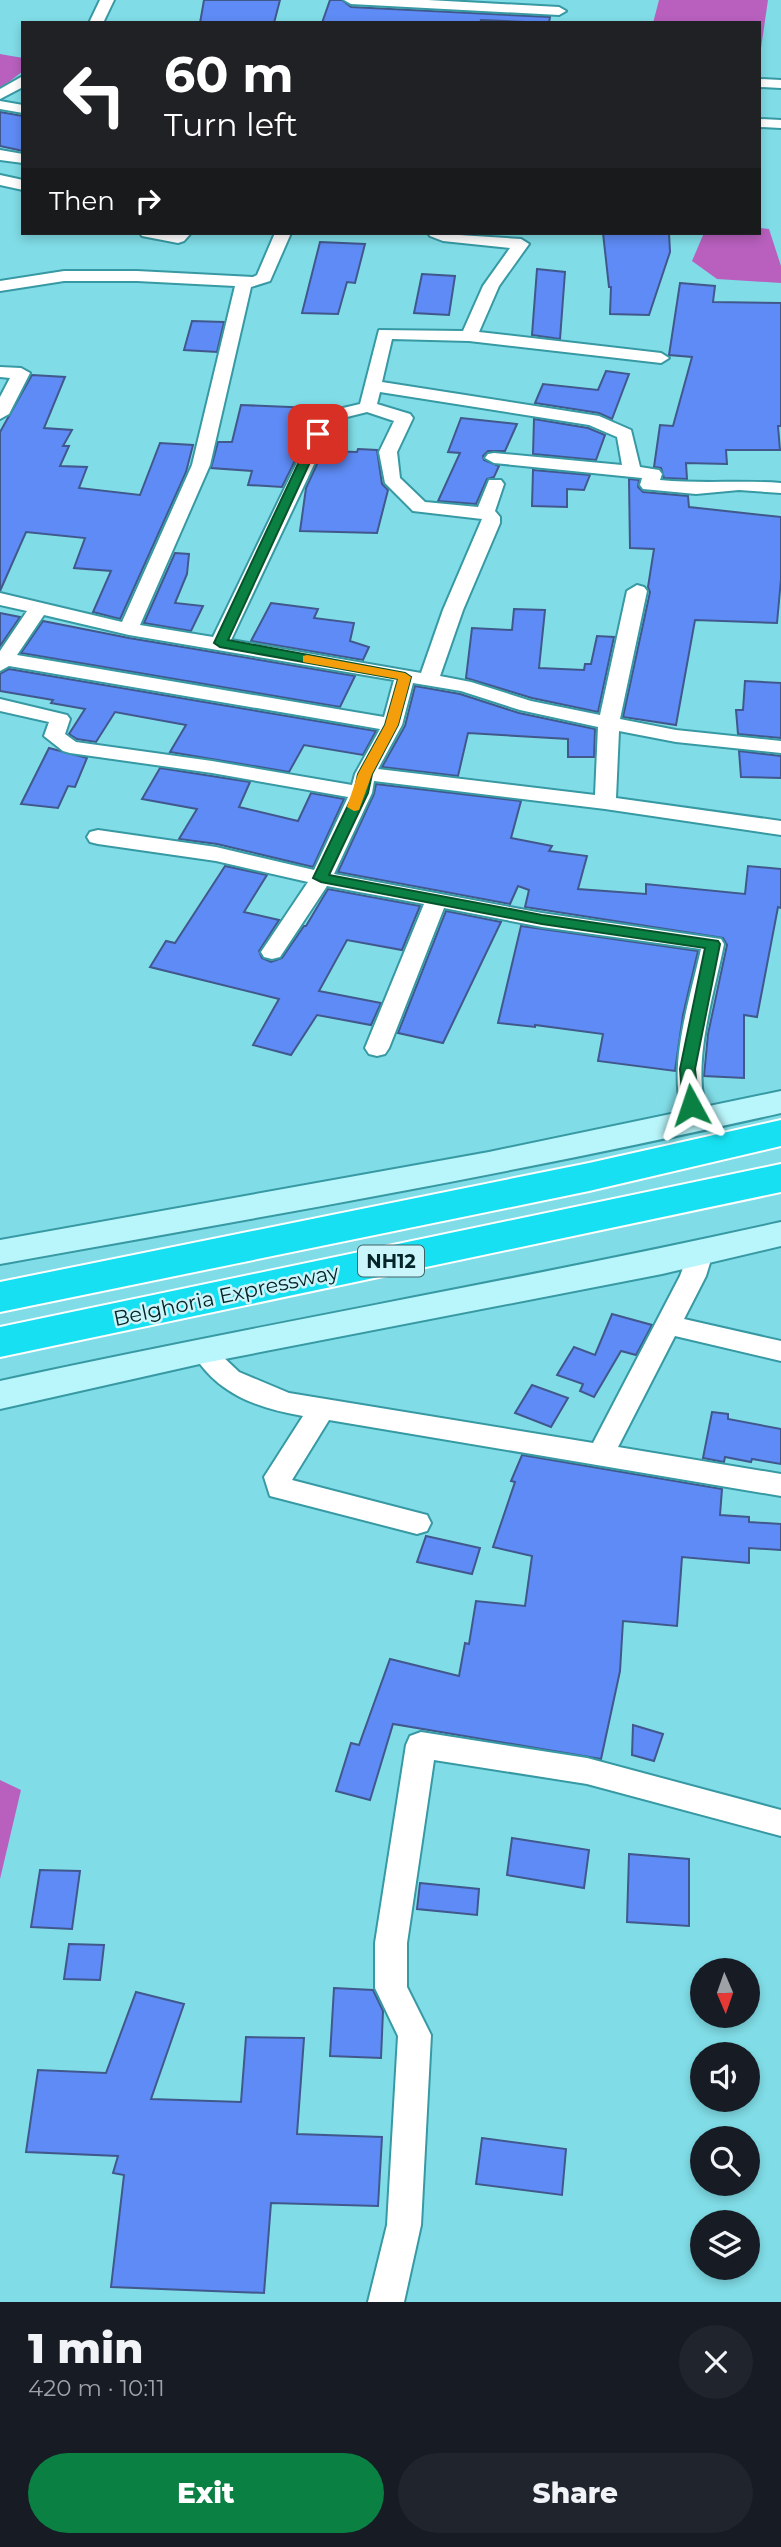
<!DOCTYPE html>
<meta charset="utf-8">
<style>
body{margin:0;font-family:Montserrat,sans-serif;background:#20242c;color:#f1f3f6;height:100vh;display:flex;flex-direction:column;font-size:26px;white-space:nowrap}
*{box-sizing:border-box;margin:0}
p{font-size:23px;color:#9ea1a6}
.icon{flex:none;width:38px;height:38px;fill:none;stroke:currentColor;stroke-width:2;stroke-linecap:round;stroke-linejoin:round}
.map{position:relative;height:2302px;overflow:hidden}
.sheet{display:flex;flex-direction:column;background:#171b24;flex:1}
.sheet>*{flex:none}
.top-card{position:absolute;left:21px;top:21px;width:740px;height:214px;border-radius:0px;box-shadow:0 4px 10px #0003;background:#202124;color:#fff;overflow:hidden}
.needle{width:46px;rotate:178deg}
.buttons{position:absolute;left:690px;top:1958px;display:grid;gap:14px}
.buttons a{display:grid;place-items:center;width:70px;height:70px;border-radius:50%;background:#171b24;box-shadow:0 4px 10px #0003;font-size:35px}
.pin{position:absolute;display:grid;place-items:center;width:60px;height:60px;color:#fff;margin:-30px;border-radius:14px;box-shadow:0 4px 10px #0006}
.me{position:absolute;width:77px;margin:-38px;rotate:355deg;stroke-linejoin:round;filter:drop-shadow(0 0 5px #0008)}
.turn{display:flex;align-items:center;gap:24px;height:147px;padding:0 28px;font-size:32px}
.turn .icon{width:91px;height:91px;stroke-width:2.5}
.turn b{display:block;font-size:49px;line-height:60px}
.then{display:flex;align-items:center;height:66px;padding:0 28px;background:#0003;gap:14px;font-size:26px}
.round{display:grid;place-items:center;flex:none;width:74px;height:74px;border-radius:37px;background:#20242c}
.head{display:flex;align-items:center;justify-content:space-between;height:119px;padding:0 28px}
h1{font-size:42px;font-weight:800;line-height:52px}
.action{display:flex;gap:14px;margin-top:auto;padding:14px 28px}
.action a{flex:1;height:80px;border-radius:42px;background:#0b8043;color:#fff;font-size:28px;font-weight:800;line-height:80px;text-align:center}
.action a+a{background:#20242c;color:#f1f3f6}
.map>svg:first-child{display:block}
.water{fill:#b960bf}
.building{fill:#5e8bf5;stroke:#41588c;stroke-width:2}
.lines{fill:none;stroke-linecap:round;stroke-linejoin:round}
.street-casing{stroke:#3799a3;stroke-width:4}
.secondary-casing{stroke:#3799a3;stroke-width:4}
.highway-casing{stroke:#fff;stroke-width:4}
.street{fill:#fff;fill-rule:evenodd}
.secondary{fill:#b9f6fb;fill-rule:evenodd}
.highway{fill:#16e0f1;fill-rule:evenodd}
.route{fill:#0b8043;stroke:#07532c;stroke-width:2}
.slow{fill:#f59e0b}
.labels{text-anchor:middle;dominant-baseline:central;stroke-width:5;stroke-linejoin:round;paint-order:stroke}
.shield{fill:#caf6fb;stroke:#406367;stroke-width:2}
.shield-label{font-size:19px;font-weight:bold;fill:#052427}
.street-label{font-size:21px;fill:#052427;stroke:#caf6fb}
</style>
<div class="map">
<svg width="781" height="2302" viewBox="0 0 781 2302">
<rect width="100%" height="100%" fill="#80dde7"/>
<!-- water -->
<g class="water">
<path d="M659,0h109l-8,55v-32h-107z"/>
<path d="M0,54l23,4v13l-23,18z"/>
<path d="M760,228l9,1 12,37v17l-64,-4 -25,-18 12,-28h56z"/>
<path d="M0,1780l21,10 -21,89z"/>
</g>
<!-- building -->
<g class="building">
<path d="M204,0h76l-6,23h-74z"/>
<path d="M330,0h12l9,7 199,10 -1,6 -68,-3 -1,3h-158z"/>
<path d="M0,112l23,4v35l-23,-5z"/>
<path d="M603,233h66l1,19 -21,63 -39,-1 1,-27h-2z"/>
<path d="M320,242l45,2 -10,39 -8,-1 -9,32 -36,-1z"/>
<path d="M537,269l28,3 -5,67 -28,-4z"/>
<path d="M422,274l33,2 -6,39 -35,-2z"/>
<path d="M680,283l35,3 -2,16 68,1v123h-3l2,24h-54l1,14 -41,-1 1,16 -23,-1 -3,-10 -7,-1 6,-42 13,1 19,-69 -23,-2z"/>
<path d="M192,321l32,1 -7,30 -33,-2z"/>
<path d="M606,371l23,3 -17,45 -13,-6 -64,-10 8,-19 55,6z"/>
<path d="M32,375l33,2 -21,51 28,2 -9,16h6l-9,20 27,1 -8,21 61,7 20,-52 33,2 -7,27 -66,147 -27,-7 18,-41 -37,-3 11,-30 -59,-6 -26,59v-159z"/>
<path d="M241,405l72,3 -6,28 -25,51 -34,-2 4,-14 -41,-3 7,-26h14z"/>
<path d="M461,418l56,6 -12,27h-17l-5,5 1,4 15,6 -5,11 -7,2 -11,25 -38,-3 22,-48 -12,-1z"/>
<path d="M534,419l54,9 17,7 -9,25 -63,-6z"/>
<path d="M358,449l19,1 5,34 6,6 -11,43 -77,-2 6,-43 17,-37 34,1z"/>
<path d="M533,470l57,5 -6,15 -17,-1v18l-35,-1z"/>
<path d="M629,479l10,1 -1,7 5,5 45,4 1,11 92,10v62l-4,44 -82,-3 -19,105 -53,-8 27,-125 -2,-5 6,-38 -24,-1z"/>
<path d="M175,553l14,1 -2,20 -12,29 28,3 -12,25 -47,-8z"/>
<path d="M271,603l47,6 -4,9 40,5 -4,18 19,6 -6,13 -112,-19z"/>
<path d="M514,609l31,1 -6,58 45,2 1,-6h6l6,-28 17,1 -16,75 -66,-14 -66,-20 6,-50 40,2z"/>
<path d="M0,613l20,4 -20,29z"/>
<path d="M43,621l86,17 226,38 -15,31 -319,-54z"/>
<path d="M9,669l367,62 -13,24 -59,-10 -15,27 -119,-20 16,-27 -71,-13 -19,30 -19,-3 -8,-5 16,-25 -34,-6 2,-3 -53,-9v-17z"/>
<path d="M745,681l36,2v55l-43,-4 -2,-24h7z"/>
<path d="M415,686l45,8 59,19 76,16 -1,28h-26v-18l-100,-6 -10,43 -76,-9 23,-41z"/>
<path d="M49,748l38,10 -12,29 -7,-1 -10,22 -37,-4z"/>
<path d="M739,751l42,5v22l-40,-1z"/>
<path d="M160,768l90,14 -11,25 59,14 13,-28 33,6 -31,68 -96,-23 -38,-5 18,-30 -55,-10z"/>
<path d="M376,784l145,17 -10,37 41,8 -3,5 38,5 -9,33 68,5v-10l99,10 3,-28 33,3v39l-3,-1 -21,110 -13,-2v63l-40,-2 4,-42 19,-89 -4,-7 -198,-31 4,-17 -11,-4 -8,18 -172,-32 36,-78z"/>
<path d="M225,866l42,9 -23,37 35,8 -20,31 3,7 9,4 11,-4 22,-32h2l22,-37 92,17 -18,44 -55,-10 -28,51 62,12 -10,22 -54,-10 -26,40 -38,-10 26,-46 -129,-32 16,-26 9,2z"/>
<path d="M446,911l55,11 -58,121 -45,-10z"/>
<path d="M521,926l177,25 -15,64 -8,56 -77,-10 5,-27 -68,-9v2l-37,-4z"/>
<path d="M612,1314l40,11 -16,30 -15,-4 -27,46 -14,-6 3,-7 -26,-9 17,-28 21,8z"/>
<path d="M532,1385l36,13 -17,29 -36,-14z"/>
<path d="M712,1412l16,2v5l53,10v35l-29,-5 -1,3 -26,-5 -1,5 -21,-4z"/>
<path d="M522,1455l200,34 -2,26 29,2v5l32,2v26l-32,-2v15l-67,-6 -5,69 -54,-5 -3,50 -19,88 -208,-35 -23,76 -34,-9 15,-48 8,2 31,-86 69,17 6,-33 4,1 7,-43 49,5 7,-50 -39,-9 22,-65 -4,-1z"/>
<path d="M426,1536l54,12 -8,26 -55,-12z"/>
<path d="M633,1725l30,9 -9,27 -22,-6z"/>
<path d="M512,1838l77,12 -5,38 -77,-13z"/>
<path d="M629,1854l60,5v67l-62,-4z"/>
<path d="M40,1870l40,1 -8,58 -41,-2z"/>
<path d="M420,1883l59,6 -2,26 -60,-6z"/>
<path d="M69,1944l35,1 -4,35 -36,-1z"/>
<path d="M334,1988l39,2 10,21 -2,47 -51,-2z"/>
<path d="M136,1992l48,12 -33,95 90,3 5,-65 58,1 -7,96 85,3 -4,69 -107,-3 -7,90 -153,-6 13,-112 -11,-2 5,-17 -92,-4 12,-82 68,3z"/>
<path d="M482,2138l84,11 -4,46 -86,-11z"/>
</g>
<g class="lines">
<!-- street casing -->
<g class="street-casing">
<g id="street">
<path d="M100,0h14l-11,23h-14z"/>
<path d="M344,0h84l131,7 7,4 -7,4 -208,-11z"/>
<path d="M23,76v11l-23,12v-10z"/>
<path d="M760,79l21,1v8l-21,-1z"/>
<path d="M0,101l23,4v8l-23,-4z"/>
<path d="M760,119l21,1v8l-21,-1z"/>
<path d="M0,150l23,4v9l-23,-3z"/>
<path d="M0,175l23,5v10l-23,-5z"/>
<path d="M140,233h51l-7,8 -6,2 -36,-7z"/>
<path d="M275,233h16l-21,48 -19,6 -41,178 -70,160 73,12 106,-220 3,-4 38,-9 19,-74 84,1 20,-45 27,-38 -67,-7 -13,-5 -2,-3 93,6 8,5 -30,42 -20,46 182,21 8,5 -8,5 -192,-22 -77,-2 -10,43 217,34 32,14 9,37 19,3 3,4 -2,6c40,4 80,0 121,3v10l-42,-3 -43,4 -53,-5 -3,-4 2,-7 -148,-15 -9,-5 3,-4 6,-1 128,12 -5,-28 -28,-12 -209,-33 -3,12 33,10 3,4 -16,34 3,26 25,24 53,5 11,-27h12l3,4 -9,27 5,6v6l-37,87 -23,66 31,6 60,19 69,14 27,-124 10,-6 7,2 3,4 -27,128 56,11 105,11v12l-105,-11 -57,-11 -3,67 165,23v14l-176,-26 -231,-28 -2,12 -38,81 208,39 179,26 3,5c-10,52 -36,128 -14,177l-3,6 -9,2 -9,-2c-27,-46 1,-127 12,-178l-159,-22 -98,-19 -55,140 -4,6 -8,2 -8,-2 -4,-6 59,-144 -97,-18 -47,71 -8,2 -8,-2 -3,-5 47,-70 -92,-21 -118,-17 -8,-2 -3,-5 3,-5 8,-2 118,17 98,23 34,-73 -136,-24 -142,-20 -7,-2 -19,-15 5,-14 -49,-11v-12l67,16 3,4 -5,15 11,8 136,19 140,24 3,-11 25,-45 -371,-63 -9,5v-20l27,-40 -27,-6v-12l122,29 70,-157 43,-179 -98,-5h-73l-64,10v-10l64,-10h73l116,6 4,-2zM367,412l27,9 -15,31 6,31 28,28 69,8 -39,91 -22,63 -190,-33 104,-220zM44,615l85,20 265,45 -10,37 -367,-62zM413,683l48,8 59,19 78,17 -3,68 -217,-26 24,-44z"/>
<path d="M0,367l21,1 9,5 -21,41 -9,5v-22l10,-19 -10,-1z"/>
<path d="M700,1244l9,2 4,7 -7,23 -22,43 97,22v20l-106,-25 -57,111 163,27v22l-452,-76 -37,60 135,35 4,8 -4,8 -10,3 -147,-38 -6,-19 39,-61c-47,-8 -88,-23 -112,-66l4,-7 9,-3 9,3 8,12 18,17 50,21 304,50 87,-167 11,-30z"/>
<path d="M421,1732l166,26 194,52v26l-194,-52 -153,-24 -27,183v44l24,48 -10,190 -17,77h-36l19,-77 11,-189 -23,-48v-45l31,-198 4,-9z"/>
</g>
</g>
<!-- secondary casing -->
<g class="secondary-casing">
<g id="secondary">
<path d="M781,1091v22c-259,59 -520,104 -781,151v-24l489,-88z"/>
<path d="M781,1222v24l-119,28 -458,89 -204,46v-28c260,-57 522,-101 781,-159z"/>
</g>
</g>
<!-- highway casing -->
<g class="highway-casing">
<g id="highway">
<path d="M781,1120v26l-192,45 -589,121v-30l589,-119z"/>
<path d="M781,1164v28l-781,165v-30z"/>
</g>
</g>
<!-- street -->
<use href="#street" class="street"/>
<!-- secondary -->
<use href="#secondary" class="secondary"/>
<!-- highway -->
<use href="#highway" class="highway"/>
</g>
<!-- route -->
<path class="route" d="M318,430l5,4 -95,206 177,33 6,4 -13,48 -26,49 -4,19 -39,82 213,40 176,26 2,3 -25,125 4,36 -3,4h-11l-2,-4 -3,-36 25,-121 -163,-24 -221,-42 -8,-4 41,-85 4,-19 27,-49 13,-46 -178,-32 -6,-4 98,-209z"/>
<!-- slow -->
<path class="slow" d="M307,655l98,18 6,4 -13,48 -26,49 -13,36 -5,1 -7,-4 11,-33 27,-49 13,-46 -95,-17v-6z"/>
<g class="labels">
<!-- shield labels -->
<rect class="shield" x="358" y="1245.5" width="66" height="31" rx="5"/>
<g class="shield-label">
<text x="391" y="1261">NH12</text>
</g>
<!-- street labels -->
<g class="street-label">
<text transform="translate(226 1295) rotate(-12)">Belghoria Expressway</text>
</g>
</g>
</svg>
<div class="buttons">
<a><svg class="needle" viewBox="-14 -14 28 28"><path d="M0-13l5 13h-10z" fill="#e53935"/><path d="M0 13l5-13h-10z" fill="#9ea1a6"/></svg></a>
<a><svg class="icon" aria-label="sound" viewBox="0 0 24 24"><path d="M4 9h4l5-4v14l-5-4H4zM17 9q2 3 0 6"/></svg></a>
<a><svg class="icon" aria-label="search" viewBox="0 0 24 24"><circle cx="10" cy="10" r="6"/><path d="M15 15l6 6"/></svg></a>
<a><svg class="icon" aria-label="layers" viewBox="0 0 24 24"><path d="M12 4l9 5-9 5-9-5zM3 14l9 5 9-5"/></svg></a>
</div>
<div class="pin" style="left:318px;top:434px;background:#d93025"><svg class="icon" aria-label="arrive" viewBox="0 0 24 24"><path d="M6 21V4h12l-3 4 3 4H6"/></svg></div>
<svg class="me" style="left:691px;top:1105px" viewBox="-20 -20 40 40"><path d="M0-17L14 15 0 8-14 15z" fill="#0b8043" stroke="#fff" stroke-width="4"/></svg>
<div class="top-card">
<div class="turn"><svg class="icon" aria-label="left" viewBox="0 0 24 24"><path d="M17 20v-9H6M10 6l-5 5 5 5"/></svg><div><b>60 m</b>Turn left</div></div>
<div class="then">Then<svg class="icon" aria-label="right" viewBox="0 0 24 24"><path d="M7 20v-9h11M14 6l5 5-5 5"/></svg></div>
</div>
</div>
<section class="sheet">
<div class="head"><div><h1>1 min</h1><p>420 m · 10:11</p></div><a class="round"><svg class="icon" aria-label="close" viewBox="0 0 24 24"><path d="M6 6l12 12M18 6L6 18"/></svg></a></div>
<div class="action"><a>Exit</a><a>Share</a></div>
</section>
